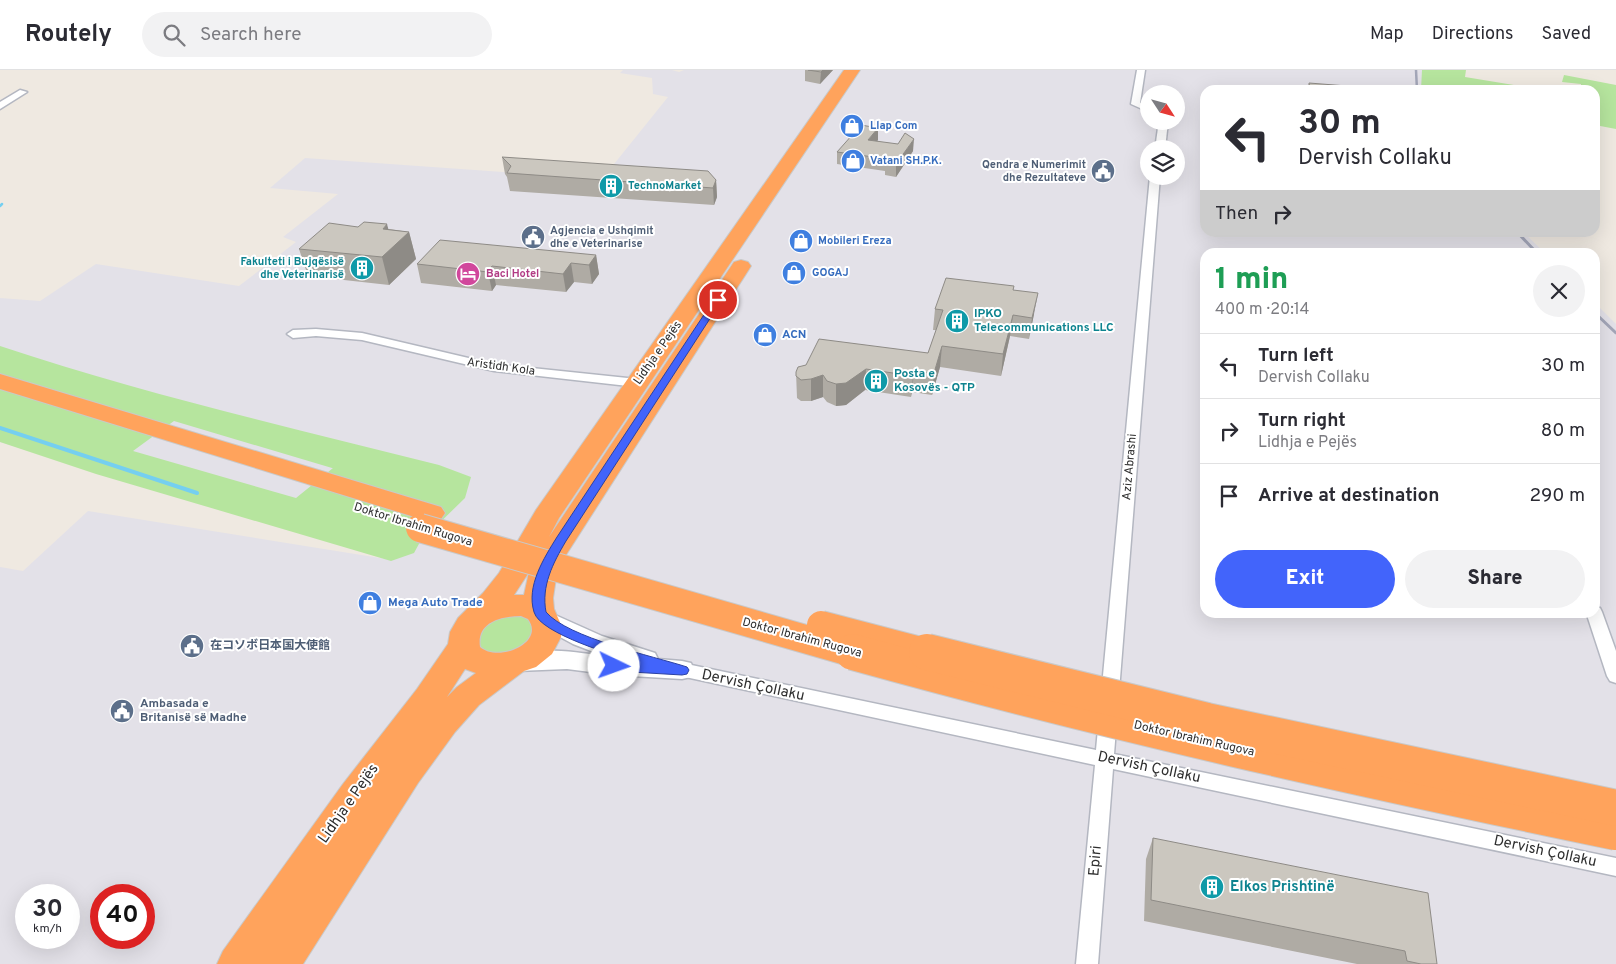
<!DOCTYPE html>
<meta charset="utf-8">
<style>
body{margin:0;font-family:Overpass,"Noto Sans SC","Noto Sans JP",sans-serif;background:#f2f2f3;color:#2b2b33;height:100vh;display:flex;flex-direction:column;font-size:19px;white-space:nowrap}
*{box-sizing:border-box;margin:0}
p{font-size:16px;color:#7c7c81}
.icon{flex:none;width:28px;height:28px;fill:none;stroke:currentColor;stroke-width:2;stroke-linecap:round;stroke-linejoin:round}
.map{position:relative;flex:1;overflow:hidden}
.sheet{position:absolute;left:1200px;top:178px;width:400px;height:370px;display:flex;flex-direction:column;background:#fff;border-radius:15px;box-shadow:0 5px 20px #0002}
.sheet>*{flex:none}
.guide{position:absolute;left:1200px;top:15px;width:400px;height:152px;border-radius:15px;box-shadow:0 5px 20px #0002;background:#fff;color:#2b2b33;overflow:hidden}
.needle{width:32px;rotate:126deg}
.controls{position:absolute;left:1140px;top:15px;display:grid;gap:10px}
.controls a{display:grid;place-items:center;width:45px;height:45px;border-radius:50%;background:#fff;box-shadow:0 5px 20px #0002;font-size:25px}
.speed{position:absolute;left:15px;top:814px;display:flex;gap:10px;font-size:25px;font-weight:700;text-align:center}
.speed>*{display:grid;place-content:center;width:65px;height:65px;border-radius:50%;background:#fff;box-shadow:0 5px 20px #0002;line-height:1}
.speed small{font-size:12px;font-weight:400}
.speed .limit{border:8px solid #d22;background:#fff;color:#111}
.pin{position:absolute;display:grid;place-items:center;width:42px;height:42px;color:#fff;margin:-21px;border:2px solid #fff;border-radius:50%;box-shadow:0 1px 5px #0007}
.me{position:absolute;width:55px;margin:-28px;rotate:93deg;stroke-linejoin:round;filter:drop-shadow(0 0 4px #0008)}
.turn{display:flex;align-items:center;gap:18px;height:105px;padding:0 15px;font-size:22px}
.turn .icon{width:65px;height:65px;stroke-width:2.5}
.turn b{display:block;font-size:35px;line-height:42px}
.then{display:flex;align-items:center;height:48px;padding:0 15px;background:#0003;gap:10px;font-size:19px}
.round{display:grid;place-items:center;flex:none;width:52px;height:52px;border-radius:26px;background:#f2f2f3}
.headline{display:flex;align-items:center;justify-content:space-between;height:85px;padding:0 15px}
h1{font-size:30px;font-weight:800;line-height:38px;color:#1e9e55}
.action{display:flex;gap:10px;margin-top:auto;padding:10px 15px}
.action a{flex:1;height:58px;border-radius:30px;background:#4264fb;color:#fff;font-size:20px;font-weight:800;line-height:58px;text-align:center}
.action a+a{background:#f2f2f3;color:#2b2b33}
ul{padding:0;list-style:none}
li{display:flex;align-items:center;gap:15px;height:65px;padding:0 15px;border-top:1px solid #e1e1e2}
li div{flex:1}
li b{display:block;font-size:19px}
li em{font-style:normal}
header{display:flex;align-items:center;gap:30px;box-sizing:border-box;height:70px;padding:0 25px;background:#fff;border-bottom:1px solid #e1e1e2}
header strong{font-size:24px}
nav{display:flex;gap:28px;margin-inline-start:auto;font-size:18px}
.search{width:350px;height:45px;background:#f2f2f3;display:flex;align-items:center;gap:12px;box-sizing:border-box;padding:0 18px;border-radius:28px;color:#7c7c81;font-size:19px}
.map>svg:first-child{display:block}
.industrial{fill:#e3e1e8;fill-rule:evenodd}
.green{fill:#b6e59e;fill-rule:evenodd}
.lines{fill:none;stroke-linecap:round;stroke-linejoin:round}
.stream-far1{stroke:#75cff0;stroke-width:2.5}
.stream{stroke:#75cff0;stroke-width:4}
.street-casing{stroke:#b4b7c1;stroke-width:3}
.secondary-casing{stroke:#b4b7c1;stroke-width:3}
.highway-casing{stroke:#c9c9c9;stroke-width:2}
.street{fill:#fff;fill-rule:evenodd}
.secondary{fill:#fff;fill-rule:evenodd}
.highway{fill:#ffa35c;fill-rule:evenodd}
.rail-far1{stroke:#a3a6b8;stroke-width:2.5}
.rail{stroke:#a3a6b8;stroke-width:3}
.highway-bridge-far1-casing{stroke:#c9c9c9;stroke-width:30;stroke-linecap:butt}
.highway-bridge-casing{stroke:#c9c9c9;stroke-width:38;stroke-linecap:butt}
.highway-bridge-far1{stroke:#ffa35c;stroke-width:28}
.highway-bridge{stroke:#ffa35c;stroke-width:36}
.wall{fill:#afaba4}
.shaded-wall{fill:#8e8b86}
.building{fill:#cbc7bf;stroke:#8e8b86}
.route{fill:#4264fb;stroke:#2b41a3}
.labels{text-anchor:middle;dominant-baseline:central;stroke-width:4;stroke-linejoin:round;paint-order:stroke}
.far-shop-label{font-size:11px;font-weight:bold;fill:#366cbe;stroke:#fff;text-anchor:start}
.far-service-label{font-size:11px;font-weight:bold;fill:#4e5e75;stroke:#fff;text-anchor:end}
.far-culture-label{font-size:11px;font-weight:bold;fill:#0d838f;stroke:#fff;text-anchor:start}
.far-hotel-label{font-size:11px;font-weight:bold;fill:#b23c85;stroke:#fff;text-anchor:start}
.culture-label{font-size:12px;font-weight:bold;fill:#0d838f;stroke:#fff;text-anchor:start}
.shop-label{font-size:12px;font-weight:bold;fill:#366cbe;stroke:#fff;text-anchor:start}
.street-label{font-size:12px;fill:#2e2e2e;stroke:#fff}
.service-label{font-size:12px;font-weight:bold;fill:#4e5e75;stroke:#fff;text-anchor:start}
.near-street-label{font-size:15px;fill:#2e2e2e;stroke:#fff}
.near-culture-label{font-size:15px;font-weight:bold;fill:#0d838f;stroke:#fff;text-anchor:start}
</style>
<header>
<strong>Routely</strong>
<div class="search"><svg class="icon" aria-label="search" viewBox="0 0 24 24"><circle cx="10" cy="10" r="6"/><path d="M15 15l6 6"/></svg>Search here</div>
<nav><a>Map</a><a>Directions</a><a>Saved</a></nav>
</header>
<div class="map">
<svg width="1616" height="894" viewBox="0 0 1616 894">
<rect width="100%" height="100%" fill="#efe9e1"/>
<!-- industrial -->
<path class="industrial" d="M623,0h49l7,2 5,-2h746l-1,20h-224v142l319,1 20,19h-339v360h390v-309l21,21v640h-1616v-397l23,4 65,-60 298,48 -386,-117v-144l40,3 56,-37 143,22 57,-44 -13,-5 55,-43 -68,-6 35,-30 297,21 66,-82 -15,-3 -1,-16 -32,-5zM1149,24h27v27h-27zM1149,79h27v27h-27zM26,825h43v43h-43zM101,825h43v43h-43z"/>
<!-- green -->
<g class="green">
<path d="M1422,0h44l-1,7 80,13h-124z"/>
<path d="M1564,5l52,10v44l-21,-4v-35h-14v-6l-19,-2z"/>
<path d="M0,276c144,48 292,82 439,119l32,12 -6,21 -45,44 -6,11 -23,8 -295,-87 -96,-32zM174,351l158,47h1l-37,30 -163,-47z"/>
<path d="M516,543l15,6 4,13 -16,19 -29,3 -13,-9 4,-20z"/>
</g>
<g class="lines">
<!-- stream-far1 -->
<path class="stream-far1" d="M0,136l2,-2"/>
<!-- stream -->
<path class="stream" d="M0,358l197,65"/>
<!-- street casing -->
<g class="street-casing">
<g id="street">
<path d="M1137,0h8l-5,33 9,3v6l-18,-8z"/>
<path d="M20,20l7,2 -27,17v-7z"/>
<path d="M1159,51h9l-3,28h-10z"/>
<path d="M1150,106h10l-46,578 502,104v18l-503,-107 -15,195h-22l19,-199 -419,-90 -3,-5 3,-5 6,-2 414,87z"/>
<path d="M316,259l46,4 132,31 143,15 6,4 -6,4 -143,-16 -132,-31 -46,-4 -23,2 -6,-4 6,-4z"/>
<path d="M1595,536l5,2 2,4 14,39v32l-6,-2 -3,-5 -21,-64h9z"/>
</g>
</g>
<!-- secondary casing -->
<g class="secondary-casing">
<path id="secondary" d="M544,540l58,26 53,17 3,6 24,2 9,2 3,7 -3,7 -9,2 -68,-4 -47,-6 -50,2 -9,-3 -3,-6 3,-6c30,-10 66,-4 96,0l-31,-12 -37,-20 -4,-6 4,-6z"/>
</g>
<!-- highway casing -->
<g class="highway-casing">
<g id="highway">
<path d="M844,0h16l-301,448 -10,19 185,-275 7,-2 7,2 3,4 -187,292 -8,20 -3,20 1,11 8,18 -1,10 -9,17 -16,13 -12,4 -45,34 -24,27 -37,51 -115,181h-86l6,-13 120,-167 74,-95 31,-45 2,-12 8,-14 25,-25 16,-20 37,-63zM529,502l-5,23h-10zM521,546l7,3c18,24 -30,44 -48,28 -4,-25 21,-31 41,-31zM465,599l11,4 -19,14 -10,10z"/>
<path d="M0,304l441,133 4,6 -4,6 -10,3 -10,-3 -421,-130z"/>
</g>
</g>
<!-- street -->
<use href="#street" class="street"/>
<!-- secondary -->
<use href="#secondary" class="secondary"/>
<!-- highway -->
<use href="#highway" class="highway"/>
<!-- rail-far1 -->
<path class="rail-far1" d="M1416,0l1,20"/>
<!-- rail -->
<g class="rail">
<path d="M1517,162l19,20"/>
<path d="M1595,243l21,20"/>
</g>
<!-- highway-bridge-far1 casing -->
<g class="highway-bridge-far1-casing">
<g id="highway-bridge-far1">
<path d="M420,458l437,126"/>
<path d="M821,555l111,29"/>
</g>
</g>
<!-- highway-bridge casing -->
<g class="highway-bridge-casing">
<g id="highway-bridge">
<path d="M853,582c252,70 507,127 763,180"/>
<path d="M927,582l280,69 409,87"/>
</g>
</g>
<!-- highway-bridge-far1 -->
<use href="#highway-bridge-far1" class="highway-bridge-far1"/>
<!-- highway-bridge -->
<use href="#highway-bridge" class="highway-bridge"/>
</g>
<!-- wall -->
<g class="wall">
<path d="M805,0h28l-13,14 -15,-3z"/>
<path d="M1309,13l39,7h-41z"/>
<path d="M878,70l-1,1 36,10 -17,26 -11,-2v-4l-48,-7v-12z"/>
<path d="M502,87l214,23 1,17 -3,8 -204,-14 -3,-14 -2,-3z"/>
<path d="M389,159l20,3 7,27 -27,26 -81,-9 -9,-27z"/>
<path d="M596,185l3,19 -7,10 -18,-2 -8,10 -70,-7 -4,6 -71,-8 -4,-19z"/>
<path d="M1013,220l21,24 -5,25 -19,-3 -9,40 -61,-9 -8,28 -20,-3 -1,5 -46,-7 -19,15 -10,1 -9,-4 -4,-5 -12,4h-10l-4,-3 -1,-26 132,-19 8,-23h-3l2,-21z"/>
<path d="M1153,768l284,126h-80l-213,-43 2,-62z"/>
</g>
<!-- shaded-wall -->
<g class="shaded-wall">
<path d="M823,0h10l-13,14 1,-12z"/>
<path d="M878,58v12l-10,12v-12z"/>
<path d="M914,69l-1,12 -17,26v-13z"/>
<path d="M716,110l1,17 -3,8 -1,-17z"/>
<path d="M387,154l6,23 16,-15 7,27 -27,26 -7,-28 1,-28z"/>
<path d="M596,185l3,19 -7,10 -3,-19z"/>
<path d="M571,193l3,19 -8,10 -3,-18z"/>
<path d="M492,196l4,19 -4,6 -4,-19z"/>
<path d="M1038,223l-4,21 -5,25 3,-21z"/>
<path d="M1013,245l-3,21 -9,40 2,-22z"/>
<path d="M942,276l-2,21 -8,28 2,-22z"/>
<path d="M866,299l-1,21 -19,15 -10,1v-22z"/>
<path d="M914,301l-2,21 -1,5 2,-21z"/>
<path d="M823,305v22l-12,4v-22z"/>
</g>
<!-- building -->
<g class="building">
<path d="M808,0h15l-2,2z"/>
<path d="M1309,13l38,3 1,4h-38z"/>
<path d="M861,55l17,3 -10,12 30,4 7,-11 9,6 -18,25 -11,-1 3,-4 -51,-7z"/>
<path d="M502,87l206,14 8,9 -3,8 -206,-15 4,-7z"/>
<path d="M364,152l23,2 -4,5 26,3 -27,25 -83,-8 30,-26 29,4z"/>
<path d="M440,170l156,15 -7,10 -18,-2 -8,11 -71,-8 -4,6 -71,-8z"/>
<path d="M946,208l68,8 -1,4 25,3 -6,25 -19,-3 -10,39 -61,-8 -8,27 -20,-2 -1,5 -47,-7 -20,14 -10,1 -9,-3 -4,-6 -12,4 -10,1 -5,-4v-4l2,-5 8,-2 13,-26 109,14 15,-43 -8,-1z"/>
<path d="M1153,768l275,55 9,71h-16l-14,-3 -2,-10 -254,-51z"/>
</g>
<!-- route -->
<path class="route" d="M715,228h6l1,2 -156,241c-13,22 -25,45 -20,71 22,26 107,44 141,55l2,3 -2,4 -5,1 -68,-4 -5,-1 -2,-4 2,-3h30c-22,-7 -99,-29 -105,-51 -8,-26 10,-54 23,-75z"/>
<!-- icons -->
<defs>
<g id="shop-disc" transform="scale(1.25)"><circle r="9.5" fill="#3f7fe0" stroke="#fff"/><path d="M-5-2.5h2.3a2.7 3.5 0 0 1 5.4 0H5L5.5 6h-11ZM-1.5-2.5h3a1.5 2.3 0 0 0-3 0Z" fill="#fff"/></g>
<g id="civic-disc" transform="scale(1.25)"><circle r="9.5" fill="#5c6f8a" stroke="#fff"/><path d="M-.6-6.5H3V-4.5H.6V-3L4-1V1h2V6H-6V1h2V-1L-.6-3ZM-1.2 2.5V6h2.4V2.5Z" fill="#fff"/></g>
<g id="building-disc" transform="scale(1.25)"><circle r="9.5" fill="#0f9aa8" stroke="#fff"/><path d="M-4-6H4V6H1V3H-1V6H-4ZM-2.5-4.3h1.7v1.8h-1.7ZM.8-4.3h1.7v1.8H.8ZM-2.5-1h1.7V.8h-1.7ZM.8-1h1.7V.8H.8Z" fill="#fff"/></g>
<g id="hotel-disc" transform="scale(1.25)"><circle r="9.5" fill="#d1479c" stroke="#fff"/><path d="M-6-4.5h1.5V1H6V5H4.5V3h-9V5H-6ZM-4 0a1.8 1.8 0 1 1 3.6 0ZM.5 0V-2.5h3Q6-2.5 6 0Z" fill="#fff"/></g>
</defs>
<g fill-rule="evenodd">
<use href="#shop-disc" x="852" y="56"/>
<use href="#shop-disc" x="853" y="91"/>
<use href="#civic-disc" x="1103" y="101"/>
<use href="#building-disc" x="611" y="116"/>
<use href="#civic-disc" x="533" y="167"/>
<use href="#shop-disc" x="801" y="171"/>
<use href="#building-disc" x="362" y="198"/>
<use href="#shop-disc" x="794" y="203"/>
<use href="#hotel-disc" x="468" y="204"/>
<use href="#building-disc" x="957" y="251"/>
<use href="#shop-disc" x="765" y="265"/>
<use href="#building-disc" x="876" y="311"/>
<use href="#shop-disc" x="370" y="533"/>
<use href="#civic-disc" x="192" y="576"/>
<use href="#civic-disc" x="122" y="641"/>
<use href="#building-disc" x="1212" y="817"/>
</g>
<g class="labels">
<!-- far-shop labels -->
<g class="far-shop-label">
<text x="870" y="56">Llap Com</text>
<text x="870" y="91">Vatani SH.P.K.</text>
<text x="818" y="171">Mobileri Ereza</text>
<text x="812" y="203">GOGAJ</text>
</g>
<!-- far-service labels -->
<g class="far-service-label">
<text x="1086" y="95">Qendra e Numerimit<tspan x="1086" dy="13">dhe Rezultateve</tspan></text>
<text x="550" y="161" text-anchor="start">Agjencia e Ushqimit<tspan x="550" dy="13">dhe e Veterinarise</tspan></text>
</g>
<!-- far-culture labels -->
<g class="far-culture-label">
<text x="628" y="116">TechnoMarket</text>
<text x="344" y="192" text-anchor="end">Fakulteti i Bujqësisë<tspan x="344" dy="13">dhe Veterinarisë</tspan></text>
</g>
<!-- far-hotel labels -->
<g class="far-hotel-label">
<text x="486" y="204">Baci Hotel</text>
</g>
<!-- culture labels -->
<g class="culture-label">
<text x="974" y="244">IPKO<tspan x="974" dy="14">Telecommunications LLC</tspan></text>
<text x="894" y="304">Posta e<tspan x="894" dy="14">Kosovës - QTP</tspan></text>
</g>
<!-- shop labels -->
<g class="shop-label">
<text x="782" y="265">ACN</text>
<text x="388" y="533">Mega Auto Trade</text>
</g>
<!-- street labels -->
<g class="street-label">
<text transform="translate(658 283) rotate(-55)">Lidhja e Pejës</text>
<text transform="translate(501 297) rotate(8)">Aristidh Kola</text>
<text transform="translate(1130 397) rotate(-85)">Aziz Abrashi</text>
<text transform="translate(413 455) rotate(17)">Doktor Ibrahim Rugova</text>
<text transform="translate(802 568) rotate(15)">Doktor Ibrahim Rugova</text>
<text transform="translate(1194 669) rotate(13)">Doktor Ibrahim Rugova</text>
</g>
<!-- service labels -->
<g class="service-label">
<text x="210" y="576">在コソボ日本国大使館</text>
<text x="140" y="634">Ambasada e<tspan x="140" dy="14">Britanisë së Madhe</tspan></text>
</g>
<!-- near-street labels -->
<g class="near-street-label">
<text transform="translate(753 616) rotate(12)">Dervish Çollaku</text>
<text transform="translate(1149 698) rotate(12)">Dervish Çollaku</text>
<text transform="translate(349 734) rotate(-55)">Lidhja e Pejës</text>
<text transform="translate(1545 782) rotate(12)">Dervish Çollaku</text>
<text transform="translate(1096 791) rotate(-85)">Epiri</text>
</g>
<!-- near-culture labels -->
<g class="near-culture-label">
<text x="1230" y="817">Elkos Prishtinë</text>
</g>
</g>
</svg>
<div class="controls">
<a><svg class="needle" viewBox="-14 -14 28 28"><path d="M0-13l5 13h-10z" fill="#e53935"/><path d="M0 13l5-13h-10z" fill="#7c7c81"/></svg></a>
<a><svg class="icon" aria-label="layers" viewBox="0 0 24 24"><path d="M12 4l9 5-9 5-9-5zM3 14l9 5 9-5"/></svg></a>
</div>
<div class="speed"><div>30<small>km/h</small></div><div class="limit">40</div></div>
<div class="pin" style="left:718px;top:230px;background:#d93025"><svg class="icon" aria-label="arrive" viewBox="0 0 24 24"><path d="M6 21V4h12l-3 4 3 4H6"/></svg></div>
<svg class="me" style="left:614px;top:596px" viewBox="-20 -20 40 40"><circle r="19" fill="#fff"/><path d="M0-13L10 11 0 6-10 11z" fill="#4264fb"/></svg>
<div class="guide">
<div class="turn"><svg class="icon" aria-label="left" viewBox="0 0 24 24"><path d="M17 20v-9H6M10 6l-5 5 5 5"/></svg><div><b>30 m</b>Dervish Collaku</div></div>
<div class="then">Then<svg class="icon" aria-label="right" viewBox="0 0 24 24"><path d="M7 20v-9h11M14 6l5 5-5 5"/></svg></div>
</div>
<section class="sheet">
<div class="headline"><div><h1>1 min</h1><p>400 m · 20:14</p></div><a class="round"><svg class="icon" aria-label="close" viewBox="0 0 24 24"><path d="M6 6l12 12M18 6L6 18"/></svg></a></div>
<ul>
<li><svg class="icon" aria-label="left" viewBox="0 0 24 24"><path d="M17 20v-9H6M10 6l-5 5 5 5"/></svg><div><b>Turn left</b><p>Dervish Collaku</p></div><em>30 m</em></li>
<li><svg class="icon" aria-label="right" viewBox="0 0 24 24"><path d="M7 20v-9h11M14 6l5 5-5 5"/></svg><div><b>Turn right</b><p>Lidhja e Pejës</p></div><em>80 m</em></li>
<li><svg class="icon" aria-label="arrive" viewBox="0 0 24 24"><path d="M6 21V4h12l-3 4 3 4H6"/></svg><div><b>Arrive at destination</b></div><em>290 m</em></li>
</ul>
<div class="action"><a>Exit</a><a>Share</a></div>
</section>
</div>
